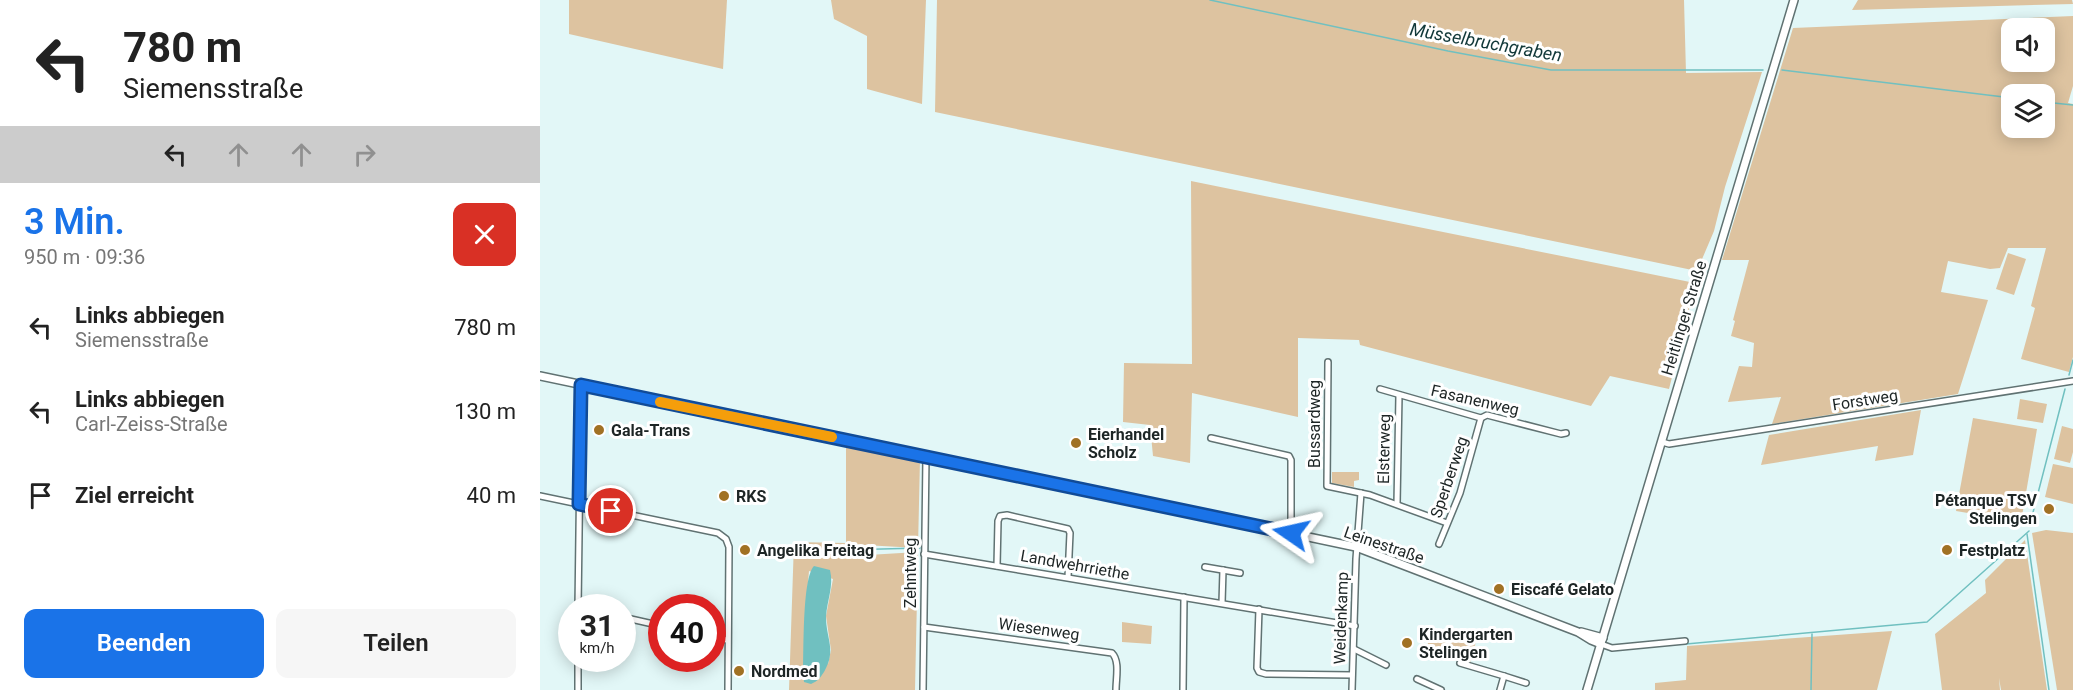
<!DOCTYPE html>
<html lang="de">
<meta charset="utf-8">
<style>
body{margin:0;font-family:Roboto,sans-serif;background:#f6f6f6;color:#222;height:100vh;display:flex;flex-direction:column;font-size:22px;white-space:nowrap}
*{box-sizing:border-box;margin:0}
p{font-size:20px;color:#767676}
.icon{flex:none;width:33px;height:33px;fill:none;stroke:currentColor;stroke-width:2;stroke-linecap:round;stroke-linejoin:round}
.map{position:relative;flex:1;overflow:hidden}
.drawer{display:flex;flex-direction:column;background:#fff;width:540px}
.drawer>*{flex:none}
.banner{background:#fff;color:#222;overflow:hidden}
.fabs{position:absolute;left:1461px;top:18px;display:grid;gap:12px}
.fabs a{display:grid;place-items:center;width:54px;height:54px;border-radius:12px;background:#fff;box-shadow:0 3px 15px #0003;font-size:30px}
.speed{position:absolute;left:18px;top:594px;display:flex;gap:12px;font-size:30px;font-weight:700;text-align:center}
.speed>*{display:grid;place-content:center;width:78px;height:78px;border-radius:50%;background:#fff;box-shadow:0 3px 15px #0003;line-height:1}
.speed small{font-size:15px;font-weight:400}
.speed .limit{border:9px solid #d22;background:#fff;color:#111}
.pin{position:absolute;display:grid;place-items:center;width:51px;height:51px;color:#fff;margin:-26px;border:3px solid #fff;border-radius:50%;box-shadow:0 2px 6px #0007}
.me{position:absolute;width:66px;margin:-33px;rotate:281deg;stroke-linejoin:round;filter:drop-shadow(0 0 4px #0008)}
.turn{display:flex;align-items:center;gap:21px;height:126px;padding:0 24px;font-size:27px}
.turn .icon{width:78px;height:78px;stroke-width:2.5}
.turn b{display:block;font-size:42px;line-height:51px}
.lanes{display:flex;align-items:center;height:57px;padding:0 24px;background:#0003;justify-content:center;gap:30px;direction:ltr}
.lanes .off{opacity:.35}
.round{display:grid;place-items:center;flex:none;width:63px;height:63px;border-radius:12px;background:#f6f6f6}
.summary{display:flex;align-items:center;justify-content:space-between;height:102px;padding:0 24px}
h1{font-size:36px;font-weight:600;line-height:45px;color:#1a73e8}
.cta{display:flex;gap:12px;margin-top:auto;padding:12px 24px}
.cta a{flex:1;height:69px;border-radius:12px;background:#1a73e8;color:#fff;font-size:24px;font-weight:600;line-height:69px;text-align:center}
.cta a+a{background:#f6f6f6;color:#222}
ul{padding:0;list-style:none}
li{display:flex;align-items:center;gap:18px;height:84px;padding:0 24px}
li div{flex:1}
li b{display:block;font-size:22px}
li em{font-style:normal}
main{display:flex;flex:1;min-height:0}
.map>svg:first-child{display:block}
.green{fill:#ddc3a0;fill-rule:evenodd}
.water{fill:#70c0c0}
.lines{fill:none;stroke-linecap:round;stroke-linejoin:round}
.stream{stroke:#70c0c0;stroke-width:1.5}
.street-casing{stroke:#607272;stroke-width:8}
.secondary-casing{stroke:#607272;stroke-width:10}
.street{stroke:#fff;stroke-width:5}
.secondary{stroke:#fff;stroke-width:7}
.route-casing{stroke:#114b97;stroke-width:15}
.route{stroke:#1a73e8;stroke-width:10}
.slow{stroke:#f59e0b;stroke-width:10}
.poi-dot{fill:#a17124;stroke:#fff;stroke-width:2}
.labels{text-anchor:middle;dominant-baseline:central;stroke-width:6;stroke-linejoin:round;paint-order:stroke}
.street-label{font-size:16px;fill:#1d2525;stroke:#fff}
.poi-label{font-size:16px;font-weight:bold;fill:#1d2525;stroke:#fff;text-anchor:start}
.water-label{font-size:18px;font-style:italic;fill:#113839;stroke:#fff}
</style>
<main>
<section class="drawer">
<div class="banner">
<div class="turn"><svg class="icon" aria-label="left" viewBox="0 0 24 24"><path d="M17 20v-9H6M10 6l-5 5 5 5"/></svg><div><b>780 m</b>Siemensstraße</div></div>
<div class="lanes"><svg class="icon" aria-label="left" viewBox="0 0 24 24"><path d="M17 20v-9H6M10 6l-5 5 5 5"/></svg><svg class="icon off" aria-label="ahead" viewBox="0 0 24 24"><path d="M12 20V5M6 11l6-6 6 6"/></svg><svg class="icon off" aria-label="ahead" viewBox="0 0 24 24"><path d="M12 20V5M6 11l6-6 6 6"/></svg><svg class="icon off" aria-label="right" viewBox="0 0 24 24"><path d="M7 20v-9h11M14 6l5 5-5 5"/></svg></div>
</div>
<div class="summary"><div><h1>3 Min.</h1><p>950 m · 09:36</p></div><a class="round" style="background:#d93025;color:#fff"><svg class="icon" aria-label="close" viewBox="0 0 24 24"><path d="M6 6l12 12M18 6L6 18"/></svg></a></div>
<ul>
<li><svg class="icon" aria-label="left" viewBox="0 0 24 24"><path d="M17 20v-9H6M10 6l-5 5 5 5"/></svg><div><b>Links abbiegen</b><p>Siemensstraße</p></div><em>780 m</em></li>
<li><svg class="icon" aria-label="left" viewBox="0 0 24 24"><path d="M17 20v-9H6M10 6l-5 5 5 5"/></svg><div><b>Links abbiegen</b><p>Carl-Zeiss-Straße</p></div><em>130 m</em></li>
<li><svg class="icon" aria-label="arrive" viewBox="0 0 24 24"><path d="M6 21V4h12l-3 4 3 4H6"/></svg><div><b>Ziel erreicht</b></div><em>40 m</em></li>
</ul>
<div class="cta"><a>Beenden</a><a>Teilen</a></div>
</section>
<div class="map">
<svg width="1533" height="690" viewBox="0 0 1533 690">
<rect width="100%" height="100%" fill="#e2f7f7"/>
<!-- green -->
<g class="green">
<path d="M29,0h158l-4,69 -154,-35z"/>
<path d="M291,0h95l-4,104 -55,-15v-53l-33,-17z"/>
<path d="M397,0h747l2,73 76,-1 -37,115 -11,44 -17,40 -762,-159z"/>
<path d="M1318,0h214l1,4 -221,6z"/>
<path d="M1533,16v70l-5,17 5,1v253l-4,15 -48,-13 14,-51 -4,-2 15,-58h-38l-8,20 -10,1 -42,-8 -7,31 47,8 -30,94 -186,30 9,-27 -53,5 11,-36 13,1 2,-24 -23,-7 4,-15 -2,-1 16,-60h-27l71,-232zM1472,28h32v34h-32zM1472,94h32v34h-32z"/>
<path d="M651,181l499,101 3,12 -24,95 -59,-13 -19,30 -231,-61 -1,-5 -61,-2v79l-106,-24 -2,70 -37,-7 -3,-31 -27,-3 1,-59 68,1z"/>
<path d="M1468,253l18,6 -12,36 -18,-6z"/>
<path d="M1480,399l27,5 -4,19 -26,-4z"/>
<path d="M1381,410l-8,45 -38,6 3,-15 -117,19 8,-30z"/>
<path d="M1433,418l64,11 -16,93 -65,-11z"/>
<path d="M1522,426l11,3v23l-3,11 -16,-4z"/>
<path d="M306,446l74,13 -2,89 -72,-4 5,12 67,-4 -3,138h-126l5,-148 52,1zM269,571l24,8 -7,37 5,34 -3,14 -24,-34z"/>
<path d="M1513,464l20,4v36l-28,-7z"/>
<path d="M792,472h27v8l-5,1v6l-22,-4z"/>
<path d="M1506,530l27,3v157h-16l-25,-157z"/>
<path d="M1485,540l22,150h-46l-2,-12 1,12h-58l-7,-56 51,-41 -1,-13z"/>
<path d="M582,622l30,4 -1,18 -29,-2z"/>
<path d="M891,631l46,7 -7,25 -44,-12z"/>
<path d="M1352,631l-15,59h-222v-7l31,-3 1,-34z"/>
</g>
<!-- water -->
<path class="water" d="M274,566l16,4c4,16 -3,30 -4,47 0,22 11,33 -2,55 -4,6 -6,9 -13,12l-7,-2 -1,-9c1,-20 -1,-95 11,-107z"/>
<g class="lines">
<!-- stream -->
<g class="stream">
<path d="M670,0l238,51 103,19h212"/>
<path d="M1242,70l230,28"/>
<path d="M1504,102l29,3"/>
<path d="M1529,375l4,-15"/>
<path d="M1490,524l35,-135"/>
<path d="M1487,534l22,156"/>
<path d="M266,551l114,-3"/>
<path d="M1146,644l241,-22 102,-91"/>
<path d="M1271,690l1,-56"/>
</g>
<!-- street casing -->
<g class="street-casing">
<g id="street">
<path d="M788,362l-1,124 43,9 77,28"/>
<path d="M840,389l101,29 6,-3 74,19 5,-1"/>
<path d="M671,438l78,18 2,4v73"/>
<path d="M1122,442l7,2 404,-63"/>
<path d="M0,496l178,37 8,6 3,8 -1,143"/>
<path d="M857,504l2,-109"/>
<path d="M899,544l21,-51 21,-75"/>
<path d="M384,554l431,72"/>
<path d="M457,566l1,-45 2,-5 7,-1 61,14 2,4 -2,44"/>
<path d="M665,567l35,6"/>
<path d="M682,603l1,-33"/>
<path d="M38,608l3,-223"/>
<path d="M719,609l-2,59 2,4 7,2 86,1"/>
<path d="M82,617l40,9"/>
<path d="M384,627l188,26c8,8 4,25 4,37"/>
<path d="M172,637l15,3"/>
<path d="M1061,644l11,4 73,-7"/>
<path d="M814,649l32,16"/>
<path d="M38,658v32"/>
<path d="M920,663l44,13 -4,14"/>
<path d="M964,676l22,7"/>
<path d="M877,679l24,11"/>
<path d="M383,690l3,-233"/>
<path d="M643,690l1,-93"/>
<path d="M812,690l4,-131 5,-66"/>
</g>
</g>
<!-- secondary casing -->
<g class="secondary-casing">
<g id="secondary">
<path d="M0,376l816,171 222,85 13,8 10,4"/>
<path d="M1041,632l22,6"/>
<path d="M1047,690l207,-690"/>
</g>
</g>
<!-- street -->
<use href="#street" class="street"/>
<!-- secondary -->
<use href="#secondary" class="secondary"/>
</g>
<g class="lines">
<!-- route casing -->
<g class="route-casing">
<path id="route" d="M71,511l-32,-7 2,-119 710,148"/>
</g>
<!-- route -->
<use href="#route" class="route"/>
<!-- slow -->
<path class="slow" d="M120,402l172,35"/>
</g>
<!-- markers -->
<g class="poi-dot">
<circle cx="59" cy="430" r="6"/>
<circle cx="536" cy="443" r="6"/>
<circle cx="184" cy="496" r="6"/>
<circle cx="1509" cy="509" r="6"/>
<circle cx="205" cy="550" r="6"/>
<circle cx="1407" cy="550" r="6"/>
<circle cx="959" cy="589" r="6"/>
<circle cx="867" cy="643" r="6"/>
<circle cx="199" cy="671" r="6"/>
</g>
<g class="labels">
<!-- street labels -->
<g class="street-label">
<text transform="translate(1144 318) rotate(-73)">Heitlinger Straße</text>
<text transform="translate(935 400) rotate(13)">Fasanenweg</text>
<text transform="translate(1325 400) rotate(-9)">Forstweg</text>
<text transform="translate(774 424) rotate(-90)">Bussardweg</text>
<text transform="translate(844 449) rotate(-89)">Elsterweg</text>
<text transform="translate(909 477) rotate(-71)">Sperberweg</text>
<text transform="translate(844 545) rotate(19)">Leinestraße</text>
<text transform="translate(535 565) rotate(10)">Landwehrriethe</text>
<text transform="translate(370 573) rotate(-90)">Zehntweg</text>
<text transform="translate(801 618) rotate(-88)">Weidenkamp</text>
<text transform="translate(499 629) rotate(8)">Wiesenweg</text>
</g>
<!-- poi labels -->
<g class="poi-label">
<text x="71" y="430">Gala-Trans</text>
<text x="548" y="434">Eierhandel<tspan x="548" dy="18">Scholz</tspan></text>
<text x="196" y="496">RKS</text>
<text x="1497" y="500" text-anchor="end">Pétanque TSV<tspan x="1497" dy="18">Stelingen</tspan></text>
<text x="217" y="550">Angelika Freitag</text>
<text x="1419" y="550">Festplatz</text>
<text x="971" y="589">Eiscafé Gelato</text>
<text x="879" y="634">Kindergarten<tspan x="879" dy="18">Stelingen</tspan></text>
<text x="211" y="671">Nordmed</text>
</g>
<!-- water labels -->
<g class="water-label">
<text transform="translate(946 42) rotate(10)">Müsselbruchgraben</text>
</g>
</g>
</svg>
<div class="fabs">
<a><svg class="icon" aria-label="sound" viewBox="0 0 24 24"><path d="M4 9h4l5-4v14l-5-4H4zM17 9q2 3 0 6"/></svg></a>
<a><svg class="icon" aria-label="layers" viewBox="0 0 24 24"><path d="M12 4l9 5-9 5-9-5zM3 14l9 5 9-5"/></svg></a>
</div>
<div class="speed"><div>31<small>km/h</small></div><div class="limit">40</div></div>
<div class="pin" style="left:71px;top:511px;background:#d93025"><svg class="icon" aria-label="arrive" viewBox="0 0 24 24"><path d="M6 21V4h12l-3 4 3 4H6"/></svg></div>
<svg class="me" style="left:751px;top:533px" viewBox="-20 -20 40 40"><path d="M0-17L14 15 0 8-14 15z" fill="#1a73e8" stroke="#fff" stroke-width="4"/></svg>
</div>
</main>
